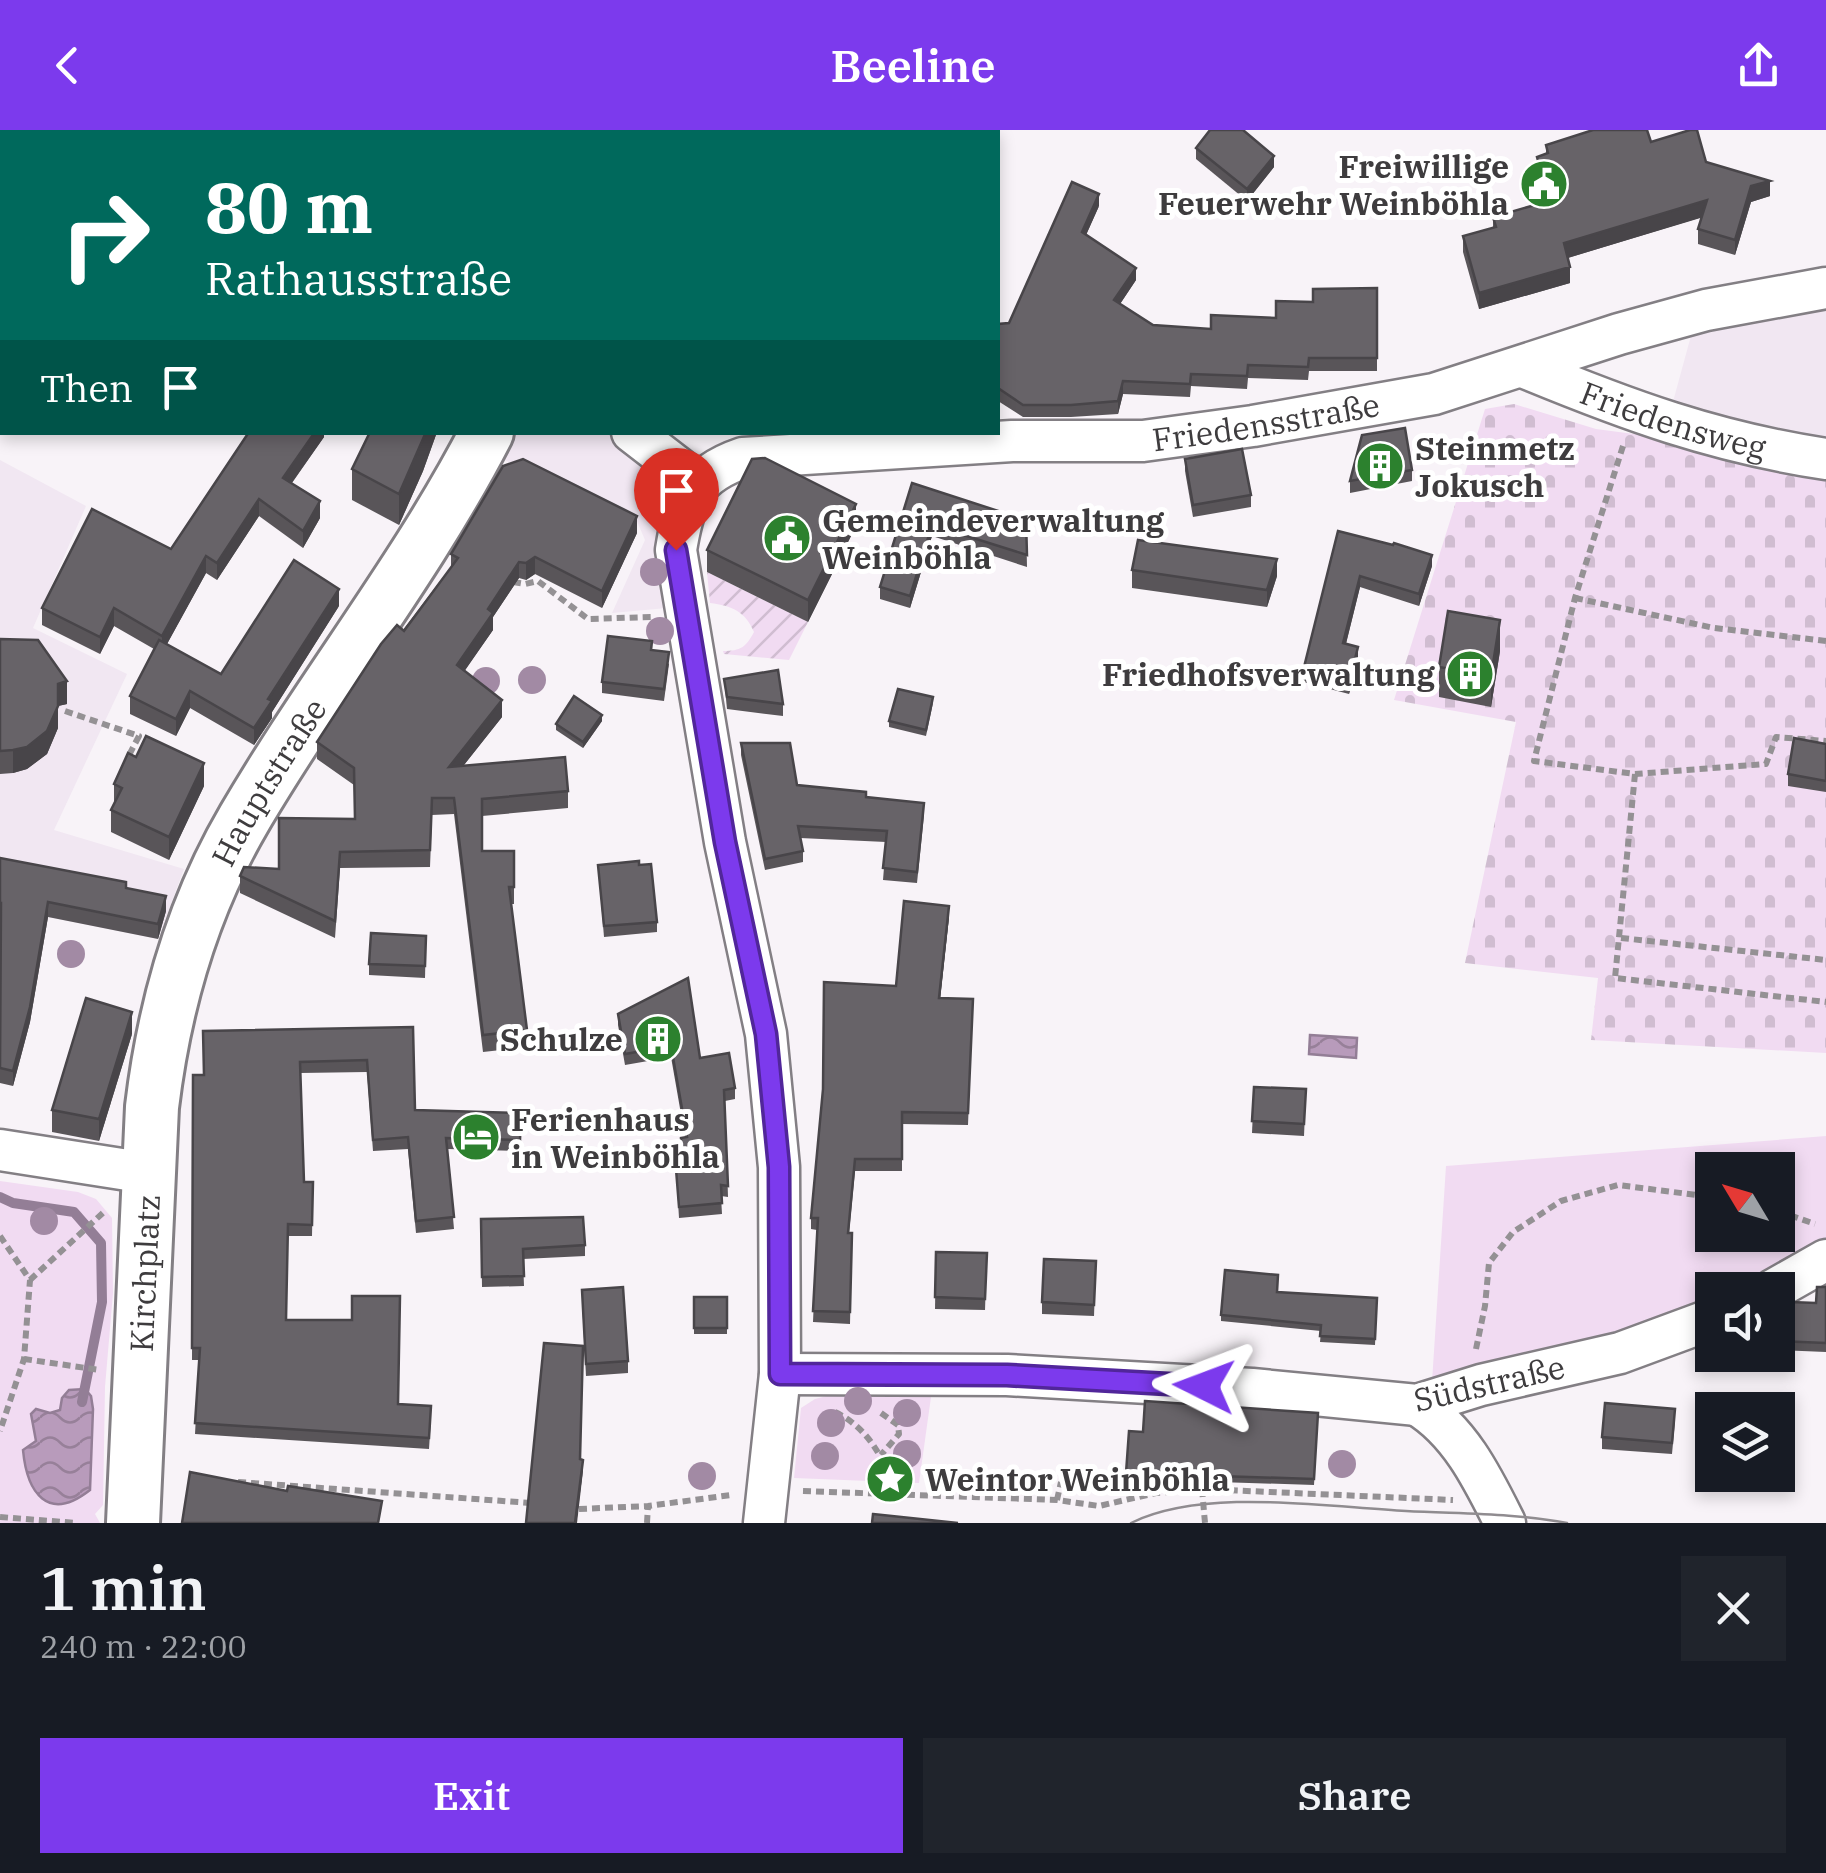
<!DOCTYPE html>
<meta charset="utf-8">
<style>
body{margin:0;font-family:"IBM Plex Serif",serif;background:#20242c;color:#f1f3f6;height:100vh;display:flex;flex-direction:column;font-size:38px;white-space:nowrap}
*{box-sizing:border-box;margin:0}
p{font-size:32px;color:#9ea1a6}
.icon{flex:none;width:55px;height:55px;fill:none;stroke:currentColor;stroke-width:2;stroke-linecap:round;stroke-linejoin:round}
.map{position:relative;height:1393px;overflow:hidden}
.drawer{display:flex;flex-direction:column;background:#171b24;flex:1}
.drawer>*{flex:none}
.top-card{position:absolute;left:0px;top:0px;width:1000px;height:305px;box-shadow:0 5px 15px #0003;background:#00695c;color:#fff;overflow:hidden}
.needle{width:65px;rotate:308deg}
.tools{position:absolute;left:1695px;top:1022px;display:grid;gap:20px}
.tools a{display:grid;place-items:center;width:100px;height:100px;border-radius:0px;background:#171b24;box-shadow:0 5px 15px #0003;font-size:50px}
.pin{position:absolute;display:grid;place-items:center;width:85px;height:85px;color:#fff;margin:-102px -42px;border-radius:50% 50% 50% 0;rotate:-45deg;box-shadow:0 0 10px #0007}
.pin .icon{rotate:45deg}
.me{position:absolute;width:110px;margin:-55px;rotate:273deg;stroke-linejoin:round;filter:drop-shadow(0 0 8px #0008)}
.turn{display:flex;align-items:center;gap:35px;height:210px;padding:0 40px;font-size:45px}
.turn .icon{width:130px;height:130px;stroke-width:2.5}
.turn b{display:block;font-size:70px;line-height:85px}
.then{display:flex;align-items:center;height:95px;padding:0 40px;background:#0003;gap:20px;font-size:38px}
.round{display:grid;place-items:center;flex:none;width:105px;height:105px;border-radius:0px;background:#20242c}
.head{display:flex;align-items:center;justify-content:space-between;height:170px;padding:0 40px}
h1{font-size:60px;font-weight:600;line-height:75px}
.button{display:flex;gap:20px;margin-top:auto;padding:20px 40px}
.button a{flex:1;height:115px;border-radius:0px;background:#7c3aed;color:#fff;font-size:40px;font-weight:600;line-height:115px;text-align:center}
.button a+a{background:#20242c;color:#f1f3f6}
header{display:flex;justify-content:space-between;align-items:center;height:130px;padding:0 40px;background:#7c3aed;color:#fff;font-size:45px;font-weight:600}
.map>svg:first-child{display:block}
.built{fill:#f1e7f2}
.green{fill:#f1dbf2;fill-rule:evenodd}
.cemetery{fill:url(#cemetery-stones)}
.garden{fill:url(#garden-furrows)}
.water{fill:url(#water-waves);stroke:#937e96;stroke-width:2.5}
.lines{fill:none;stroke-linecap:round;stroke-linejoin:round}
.stream{stroke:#937e96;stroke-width:10}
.minor-casing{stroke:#837f84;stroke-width:45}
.major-casing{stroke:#837f84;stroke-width:58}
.path{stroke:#949194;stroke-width:6;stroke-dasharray:8 5;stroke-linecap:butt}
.minor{stroke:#fff;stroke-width:40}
.major{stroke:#fff;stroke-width:52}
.tram{stroke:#908c90;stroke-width:2.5}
.tree{fill:#a28aa4}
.wall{fill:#595559}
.shaded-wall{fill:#484549}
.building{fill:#676368;stroke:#484549;stroke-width:2.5}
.route-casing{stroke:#51269a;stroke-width:25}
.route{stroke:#7c3aed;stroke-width:18}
.labels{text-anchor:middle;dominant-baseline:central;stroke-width:10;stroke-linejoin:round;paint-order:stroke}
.poi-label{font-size:32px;font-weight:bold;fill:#3e3c3e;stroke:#fff;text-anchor:start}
.street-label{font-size:32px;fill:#3e3c3e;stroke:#fff}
</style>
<header><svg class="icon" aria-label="back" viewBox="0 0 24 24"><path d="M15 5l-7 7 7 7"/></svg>Beeline<svg class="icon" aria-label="share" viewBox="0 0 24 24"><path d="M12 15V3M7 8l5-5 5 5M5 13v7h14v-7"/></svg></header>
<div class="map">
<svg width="1826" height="1393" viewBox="0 0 1826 1393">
<defs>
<pattern id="cemetery-stones" width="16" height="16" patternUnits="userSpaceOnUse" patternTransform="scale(2.5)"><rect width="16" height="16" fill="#f1dbf2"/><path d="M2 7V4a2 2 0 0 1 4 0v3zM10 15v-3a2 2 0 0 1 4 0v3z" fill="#d0bdd1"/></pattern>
<pattern id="garden-furrows" width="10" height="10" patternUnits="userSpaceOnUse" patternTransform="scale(2.5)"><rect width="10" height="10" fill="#f1dbf2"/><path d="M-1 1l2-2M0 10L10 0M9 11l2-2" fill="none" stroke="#d0bdd1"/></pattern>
<pattern id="water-waves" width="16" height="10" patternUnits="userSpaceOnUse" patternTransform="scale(2.5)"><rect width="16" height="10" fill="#b89bbb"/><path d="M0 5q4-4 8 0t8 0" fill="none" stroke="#978099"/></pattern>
</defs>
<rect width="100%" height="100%" fill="#f8f3f8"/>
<!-- built -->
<g class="built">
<path d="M1826,178v142l-155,-41 21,-77z"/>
<path d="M513,302l104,1 44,37 2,21 -3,51 7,66 -55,5 33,-73 -9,-21 -136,-61z"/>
<path d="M0,330l86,46 -53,122 94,46 -73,156 130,39 -26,70 -110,-22 -1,5 -47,-9z"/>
</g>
<!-- green -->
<g class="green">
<path d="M1826,1006v110l-84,44h-30v13l-88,37 -192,42 14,-216zM1712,1040h66v65h-66z"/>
<path d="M0,1051l78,11 18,7 16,19 1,75 -8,94 -2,118 -8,9 5,9h-100z"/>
<path d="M838,1263l93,4 -12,86 -125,-5 7,-70 14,-9z"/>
</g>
<!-- cemetery -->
<path class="cemetery" d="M1514,274l82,25 76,10 154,30v584l-235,-13 7,-62 -133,-15 51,-241 -122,-22 91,-291z"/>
<!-- garden -->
<path class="garden" d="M707,442l101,50 -19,38 -65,-6 -1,-3c18,0 23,-4 31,-19 -9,-21 -22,-26 -44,-29z"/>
<!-- water -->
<g class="water">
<path d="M1310,905l47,3 -1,20 -47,-4z"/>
<path d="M85,1259l6,7 2,13 -3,81c-42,33 -63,3 -67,-40l13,-9 -5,-27 5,-5 14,4 10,-3 2,-12 7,-8z"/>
</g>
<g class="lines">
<!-- stream -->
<path class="stream" d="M0,1067l13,6 61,9 27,31 1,59 -20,100"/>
<!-- minor casing -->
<g class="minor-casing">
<g id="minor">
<path d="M360,0l2,2"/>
<path d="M857,2l3,-2"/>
<path id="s1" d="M1523,237c104,43 191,75 303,92"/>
<path d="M632,302l66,51"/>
<path d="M0,1020l147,23"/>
<path d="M1773,1160l53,-30"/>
<path d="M780,1244l227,1 245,14 165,16 64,-20 139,-32 92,-34"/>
<path d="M1417,1275c43,26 66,74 88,118"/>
<path id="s2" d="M764,1393l16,-149 -1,-207 -13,-133 -41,-192 -49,-292c8,-50 17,-75 67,-92l269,-17h131l110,-15 181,-32 185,-60 87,-24 120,-22"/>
</g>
</g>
<!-- major casing -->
<g class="major-casing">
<g id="major">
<path d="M588,2v-2"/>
<path id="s3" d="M133,1393l19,-416c12,-100 41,-201 92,-288 77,-132 173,-251 243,-387"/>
</g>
</g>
<!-- path -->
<g class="path">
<path d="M1623,316l-48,152 -41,163 101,13 131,-10 10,-27 50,4"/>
<path d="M513,452l12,2 13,-3 50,38 64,-2"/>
<path d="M1575,468l139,30 112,13"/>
<path d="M65,581l74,25 -12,23"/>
<path d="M1635,644l-20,204 211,24"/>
<path d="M1621,808l205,22"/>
<path d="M1778,1081l37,13"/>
<path d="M0,1106l30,44 -6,79 -24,72"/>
<path d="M30,1150l76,-70"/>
<path d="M1476,1219l9,-43 4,-43 24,-31 48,-31 57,-16 94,12"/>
<path d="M24,1229l76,11"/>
<path d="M835,1282c32,15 52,48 58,82"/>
<path d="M881,1283l17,12 1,9 -18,21"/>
<path d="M238,1352l293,21"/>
<path d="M1202,1359l3,34"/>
<path d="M803,1361l254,9 42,6 57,-13 46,-4 251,11"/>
<path d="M1057,1370l4,-18"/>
<path d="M579,1379l69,-3 83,-11"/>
<path d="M0,1387l77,6"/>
<path d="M647,1393l1,-17"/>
</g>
<!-- minor -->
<use href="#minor" class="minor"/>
<!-- major -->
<use href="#major" class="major"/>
<!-- tram -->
<path class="tram" d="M1131,1393c73,-36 194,-16 275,-12 53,3 109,2 161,12"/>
</g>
<!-- trees -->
<g class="tree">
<circle cx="654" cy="442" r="14"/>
<circle cx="660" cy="501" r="14"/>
<circle cx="532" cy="550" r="14"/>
<circle cx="486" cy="551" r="14"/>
<circle cx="71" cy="824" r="14"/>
<circle cx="44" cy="1091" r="14"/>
<circle cx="858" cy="1271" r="14"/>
<circle cx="907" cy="1283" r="14"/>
<circle cx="831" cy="1293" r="14"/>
<circle cx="907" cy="1324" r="14"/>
<circle cx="825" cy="1326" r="14"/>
<circle cx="1342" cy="1334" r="14"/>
<circle cx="702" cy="1346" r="14"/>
</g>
<!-- wall -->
<g class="wall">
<path d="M1651,12l55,20 64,34 -19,6 -16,53 -37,-11v-15l4,-12 -134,41 2,25 -91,26 -16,-57v-16l30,-8v-11l45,-12 -3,-9v-16l4,-1 -2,-22 9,-3v-9z"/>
<path d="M1196,18l78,19 -27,34 -51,-42z"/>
<path d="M1099,76l-13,29 50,45 -16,24 33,21 58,4 65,-11 37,-16 64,-14v83h-68l-1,9 -60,-2 -1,11 -56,-3 -1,11 -67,-3 -5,20 -47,3h-48l-25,-16v-77l11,-1z"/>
<path d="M324,302v5l-32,46 28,35 -17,30 -44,-32 -42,64 -11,-7 -39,71 54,30 118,-68 -67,106v6l-18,27 -64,-37 -14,28 -46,-22v-18l24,-47 -40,-23 -14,28 -58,-29v-17l129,-59z"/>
<path d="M370,302h67l-14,39 -24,54 -47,-25v-31z"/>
<path d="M1185,329l66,36v12l-58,10 -8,-46z"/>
<path d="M1412,340v11l-62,12v-12z"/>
<path d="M912,353l114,37 1,47 -95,-31 -22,72 -30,-9v-12z"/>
<path d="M856,396l-48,96 -101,-50v-22z"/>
<path d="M1338,401l94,35 -13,40 -59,-19 -14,57 12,15 -9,35 -46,-12v-11z"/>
<path d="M637,403l-35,75 -67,-34 -9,6 -7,-2 -26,39v13l-29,41 38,46 -39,49 105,25v17l-86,8v35h32v53h-3l16,126v17l-44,5 -29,-238 -22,1 -2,52 -90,1 -5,70 -95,-45v-17l39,-7 76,-50 -1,-34 -37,-26v-17l134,-175v-13z"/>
<path d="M1132,440l145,6 -10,31 -135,-19z"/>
<path d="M0,509l67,65 -9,2v22l-11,26 -20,15 -14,4 -13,1z"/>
<path d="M652,520l17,14 -5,37 -62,-8v-11z"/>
<path d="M1500,521l-9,56 -52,-10v-30z"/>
<path d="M724,549l59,25v12l-56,-7z"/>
<path d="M933,573l-7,33 -37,-9v-6z"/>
<path d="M602,591l-19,27 -27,-18v-6z"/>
<path d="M741,613l56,42 127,30 -7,68 -34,-3 3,-38 -86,-4 3,13v11l-38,8 -24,-115z"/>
<path d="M1826,614v48l-38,-6v-12z"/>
<path d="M114,654l90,2 -35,74 -58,-28v-22l3,-6z"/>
<path d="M0,728l126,30 40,23 -8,28 -110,-22 -18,105 -17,64 -13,-3z"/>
<path d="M598,735h41l18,57v10l-53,5z"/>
<path d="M949,787l-9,81 33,1 -5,126 -66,-1v47h-47l-6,62h3l-2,91 -37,-2 4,-92 -6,-1v-11l85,-232z"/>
<path d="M426,806l-1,42 -56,-3v-11z"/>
<path d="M618,884l82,44 35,30v11l-10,2 3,96 -7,-1 1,18 -43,4 -3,-49 6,-1 3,-31 -14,-80 -46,8 -7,-40z"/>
<path d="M413,897l2,83 106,3 -1,38 -73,-2 7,80 -38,4 -8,-84 -35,2 -6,-79 -67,1 4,109h9l-1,54h-24l-2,84 112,84 33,14 -2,31 -234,-15 4,-74h-7l1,-285h11z"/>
<path d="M132,904l-33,107 -47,-9v-22z"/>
<path d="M1254,957l52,2 -2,47 -52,-3z"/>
<path d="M481,1089l104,26v11l-62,3 1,27 -42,1z"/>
<path d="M936,1122l51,1 -2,57 -50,-1z"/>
<path d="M1096,1131l-2,55 -52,-2v-12z"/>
<path d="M1826,1157v65l-48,-2v-43l13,1 25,-5z"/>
<path d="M1277,1162l100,6 -2,47 -55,-3 1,-11 -100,-10v-6z"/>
<rect x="694" y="1167" width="33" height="37"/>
<path d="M582,1172l46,59v12l-42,3z"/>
<path d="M1318,1283l-4,72 -188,-6 3,-48 14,1z"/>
<path d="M1675,1291l-3,33 -70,-5v-12z"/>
</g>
<!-- shaded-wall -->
<g class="shaded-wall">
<path d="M1274,26v11l-27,34v-12z"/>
<path d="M1770,51v15l-19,6 -16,53v-15l16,-54z"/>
<path d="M1099,64v12l-17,38v-12z"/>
<path d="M1707,70v16l-143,43v-16z"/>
<path d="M1570,137v16l-91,26v-16z"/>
<path d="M1136,138v12l-22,33v-13z"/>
<path d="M1123,251v13l-5,20v-13z"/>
<path d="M315,302h9v5l-41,58v-17z"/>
<path d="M426,302h11l-14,39 -24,54v-31z"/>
<path d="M259,369v17l-42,64v-17z"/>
<path d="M320,371v17l-17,30v-17z"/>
<path d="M856,374v22l-48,96v-22z"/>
<path d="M637,386v17l-35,75v-17z"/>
<path d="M932,395v11l-22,72v-12z"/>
<path d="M1432,425v11l-13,40v-12z"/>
<path d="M206,426v17l-44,80v-17z"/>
<path d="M535,427v17l-9,6v-17z"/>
<path d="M1277,429v17l-10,31v-17z"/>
<path d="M519,432v16l-26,39v13l-36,52v-17l31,-56z"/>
<path d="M1360,446v11l-17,68v-12z"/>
<path d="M339,459v17l-67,106v6l-18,27v-17l14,-29z"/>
<path d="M114,478v18l-14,28v-17z"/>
<path d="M1500,490v31l-9,56v-31z"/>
<path d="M1358,517v12l-9,35v-12z"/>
<path d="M67,551v23l-9,2v22l-11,26 -20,15 -14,4v-23l45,-66z"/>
<path d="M190,561v17l-14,28v-17z"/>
<path d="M502,570v17l-53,67v-17z"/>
<path d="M602,585v6l-19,27v-6z"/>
<path d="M204,633v23l-35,74v-23z"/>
<path d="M166,766v15l-8,28v-15z"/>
<path d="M48,772v15l-18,105 -17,64v-15z"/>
<path d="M949,776v11l-10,92v-11z"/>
<path d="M132,882v22l-33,107v-22z"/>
<path d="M583,1330v11l-6,52h-2z"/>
</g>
<!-- building -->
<g class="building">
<path d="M137,0h207l-2,2h-203z"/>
<path d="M393,0h40l-1,2h-37z"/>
<path d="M469,0h53l3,2h-59z"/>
<path d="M622,0h53l-1,2h-52z"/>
<path d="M723,0h25l3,2h-31z"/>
<path d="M882,0h24l3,2h-30z"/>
<path d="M1210,0h33l31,26 -27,33 -51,-41z"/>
<path d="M1593,0h54l4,12 39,-12h7l9,32 64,19 -19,5 -16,54 -37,-11 9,-29 -143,43 6,24 -91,26 -16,-57 33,-9 -3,-10 49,-14 -7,-23 8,-2 -6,-21 11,-4 -2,-8z"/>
<path d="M1072,52l27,12 -17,38 54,36 -22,32 39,25 58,4v-14l65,3v-17l37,1v-13l64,-1v70h-68l-1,9 -60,-2 -1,11 -56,-2 -1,10 -67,-3 -5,20 -47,4h-48l-25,-17v-64l11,-1z"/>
<path d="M1405,298l7,42 -62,11 12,-46z"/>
<path d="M249,302h66l-32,46 37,23 -17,30 -44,-32 -42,64 -11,-7 -44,80 -48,-28 -14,29 -58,-29 50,-99 79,40z"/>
<path d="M370,302h56l-27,62 -47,-25z"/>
<path d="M1242,319l9,46 -58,10 -8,-46z"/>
<path d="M765,328l91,46 -48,96 -101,-50 45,-91z"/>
<path d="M523,329l114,57 -35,75 -67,-34 -9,6 -7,-1 -31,47 5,4 -36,52 45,35 -53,67 116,-10 3,34 -86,8v52h32v36h-5l18,143 -44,5 -29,-237h-22l-2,52 -90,2 -5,69 -95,-45 4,-9 35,2v-51l76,1 -1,-51 -37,-26 64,-98 16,-19 7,6 54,-73 -7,-4 52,-88z"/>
<path d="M912,353l114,37 1,35 -95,-30 -22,71 -30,-9z"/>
<path d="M1338,401l55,14 1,-2 38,12 -13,39 -59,-18 -17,67 15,4 -9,35 -46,-11z"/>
<path d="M1138,410l139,19 -10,31 -135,-20z"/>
<path d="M294,430l45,29 -71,110 4,2 -18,27 -64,-37 -14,28 -46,-23 29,-56 62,34z"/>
<path d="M1448,481l52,9 -9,56 -52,-9z"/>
<path d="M608,506l44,5 -1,9 18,2 -5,37 -62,-7z"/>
<path d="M0,509l38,1 29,41 -9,3v22l-11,25 -20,16 -14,3 -13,1z"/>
<path d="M778,540l5,34 -56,-7 -3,-18z"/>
<path d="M898,559l35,8 -7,33 -37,-9z"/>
<path d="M574,566l28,19 -19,27 -27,-18z"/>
<path d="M146,606l58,27 -35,74 -58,-27 11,-22 -8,-4 14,-31 8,4z"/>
<path d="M1794,608l32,6v37l-38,-7z"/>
<path d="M741,613h49l7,42 69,7v5l58,6 -7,69 -34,-4 4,-37 -89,-5 5,25 -38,8z"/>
<path d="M0,728l126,24v6l40,8 -8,28 -110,-22 -18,105 -17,64 -13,-3 1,-165h-1z"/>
<path d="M639,731v4l12,-1 6,58 -53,4 -6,-61z"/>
<path d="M904,771l45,5 -10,92 34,1 -5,114 -66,-1v47h-47l-7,74h4l-2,79 -37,-1 5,-93h-7l12,-129 1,-107 72,4z"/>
<path d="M371,803l55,3 -1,30 -56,-2z"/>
<path d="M688,848l12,80 29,-5 6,35 -11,2 4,96 -7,-1 1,18 -43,4 -3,-38 6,-1 -1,-30 6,-1 -16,-91 -46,8 -7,-40z"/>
<path d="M86,868l46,14 -33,107 -47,-9z"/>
<path d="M413,897l2,83 106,3 -1,27 -74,-2 8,79 -38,4 -8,-84 -35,3 -6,-80 -67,2 4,120h9l-1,43 -24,-1 -2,96h66v-24h48l-2,108 33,2 -2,32 -234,-15 5,-75h-8l1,-273h11l-1,-44z"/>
<path d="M1254,957l52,2 -2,35 -52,-3z"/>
<path d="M583,1087l2,28 -62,4 1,27 -42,1 -1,-58z"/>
<path d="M936,1122l51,1 -2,46 -50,-2z"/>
<path d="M1044,1129l52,2 -2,44 -52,-3z"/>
<path d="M1225,1140l53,5 -1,17 100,6 -2,41 -55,-3 1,-11 -100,-10z"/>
<path d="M623,1157l5,74 -42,3 -4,-74z"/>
<path d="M1817,1157h9v56l-48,-2v-34l13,1v-6l25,1z"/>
<rect x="694" y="1167" width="33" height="31"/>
<path d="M544,1213l39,3 -3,113 3,1 -8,63h-49z"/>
<path d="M1145,1271l173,12 -4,66 -188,-6 3,-42 14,1z"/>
<path d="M1605,1273l70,6 -3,34 -70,-6z"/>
<path d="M190,1342l97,19 1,-5 94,15 -4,22h-196z"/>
<path d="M873,1384l85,9h-86z"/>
</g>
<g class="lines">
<!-- route casing -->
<g class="route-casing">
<path id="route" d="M676,420l49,292 41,192 13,133 1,207 227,1 197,11"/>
</g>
<!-- route -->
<use href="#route" class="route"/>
</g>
<!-- icons -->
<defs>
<g id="civic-disc" transform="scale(2.5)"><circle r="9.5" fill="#2c812e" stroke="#fff"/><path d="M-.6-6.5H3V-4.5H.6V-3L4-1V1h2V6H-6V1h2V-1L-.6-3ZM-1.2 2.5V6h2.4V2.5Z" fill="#fff"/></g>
<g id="building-disc" transform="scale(2.5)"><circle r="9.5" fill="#2c812e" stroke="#fff"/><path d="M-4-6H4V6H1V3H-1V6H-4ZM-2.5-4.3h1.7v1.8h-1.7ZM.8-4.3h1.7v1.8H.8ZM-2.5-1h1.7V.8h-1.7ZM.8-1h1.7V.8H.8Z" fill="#fff"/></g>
<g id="hotel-disc" transform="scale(2.5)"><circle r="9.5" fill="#2c812e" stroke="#fff"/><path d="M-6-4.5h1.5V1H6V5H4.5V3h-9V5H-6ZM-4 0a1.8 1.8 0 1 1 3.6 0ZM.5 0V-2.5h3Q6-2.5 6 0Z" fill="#fff"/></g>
<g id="sight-disc" transform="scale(2.5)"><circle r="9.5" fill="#2c812e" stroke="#fff"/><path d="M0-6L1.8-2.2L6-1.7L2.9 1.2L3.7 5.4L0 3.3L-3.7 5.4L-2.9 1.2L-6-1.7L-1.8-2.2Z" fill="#fff"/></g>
</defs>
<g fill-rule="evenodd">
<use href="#civic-disc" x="1544" y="54"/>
<use href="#building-disc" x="1380" y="336"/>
<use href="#civic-disc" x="787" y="408"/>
<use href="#building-disc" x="1470" y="544"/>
<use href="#building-disc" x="658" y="909"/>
<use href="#hotel-disc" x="476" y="1007"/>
<use href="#sight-disc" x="890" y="1349"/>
</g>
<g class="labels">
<!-- poi labels -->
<g class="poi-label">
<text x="1509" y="36" text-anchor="end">Freiwillige<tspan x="1509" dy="37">Feuerwehr Weinböhla</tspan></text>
<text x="1415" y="318">Steinmetz<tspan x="1415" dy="37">Jokusch</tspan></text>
<text x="822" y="390">Gemeindeverwaltung<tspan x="822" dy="37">Weinböhla</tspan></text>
<text x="1435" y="544" text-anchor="end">Friedhofsverwaltung</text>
<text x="623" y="909" text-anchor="end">Schulze</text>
<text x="511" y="989">Ferienhaus<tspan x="511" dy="37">in Weinböhla</tspan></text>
<text x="925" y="1349">Weintor Weinböhla</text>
</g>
<!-- street labels -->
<g class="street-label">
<text stroke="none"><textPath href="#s1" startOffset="160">Friedensweg</textPath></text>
<text stroke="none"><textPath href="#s2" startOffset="1630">Friedensstraße</textPath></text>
<text stroke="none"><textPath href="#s3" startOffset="765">Hauptstraße</textPath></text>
<text stroke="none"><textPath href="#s3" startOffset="250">Kirchplatz</textPath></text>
<text transform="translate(1489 1253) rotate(-13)">Südstraße</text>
</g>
</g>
</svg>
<div class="tools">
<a><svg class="needle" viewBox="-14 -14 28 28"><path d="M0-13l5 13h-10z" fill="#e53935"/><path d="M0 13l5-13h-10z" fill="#9ea1a6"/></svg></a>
<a><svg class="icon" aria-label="sound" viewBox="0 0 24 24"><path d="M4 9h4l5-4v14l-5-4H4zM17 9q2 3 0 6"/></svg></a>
<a><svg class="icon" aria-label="layers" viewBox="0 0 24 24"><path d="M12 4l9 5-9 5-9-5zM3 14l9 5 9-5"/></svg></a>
</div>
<div class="pin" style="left:676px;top:420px;background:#d93025"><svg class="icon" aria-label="arrive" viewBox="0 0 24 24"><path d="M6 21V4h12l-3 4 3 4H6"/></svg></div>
<svg class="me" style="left:1204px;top:1256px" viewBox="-20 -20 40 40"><path d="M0-17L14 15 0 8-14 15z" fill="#7c3aed" stroke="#fff" stroke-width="4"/></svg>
<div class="top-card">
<div class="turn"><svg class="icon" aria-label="right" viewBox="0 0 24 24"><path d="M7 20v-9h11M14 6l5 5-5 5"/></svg><div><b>80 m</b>Rathausstraße</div></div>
<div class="then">Then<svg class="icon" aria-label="arrive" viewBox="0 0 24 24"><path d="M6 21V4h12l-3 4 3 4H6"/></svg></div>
</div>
</div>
<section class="drawer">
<div class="head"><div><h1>1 min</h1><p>240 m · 22:00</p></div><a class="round"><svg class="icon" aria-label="close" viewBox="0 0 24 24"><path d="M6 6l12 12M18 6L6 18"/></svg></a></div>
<div class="button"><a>Exit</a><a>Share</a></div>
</section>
